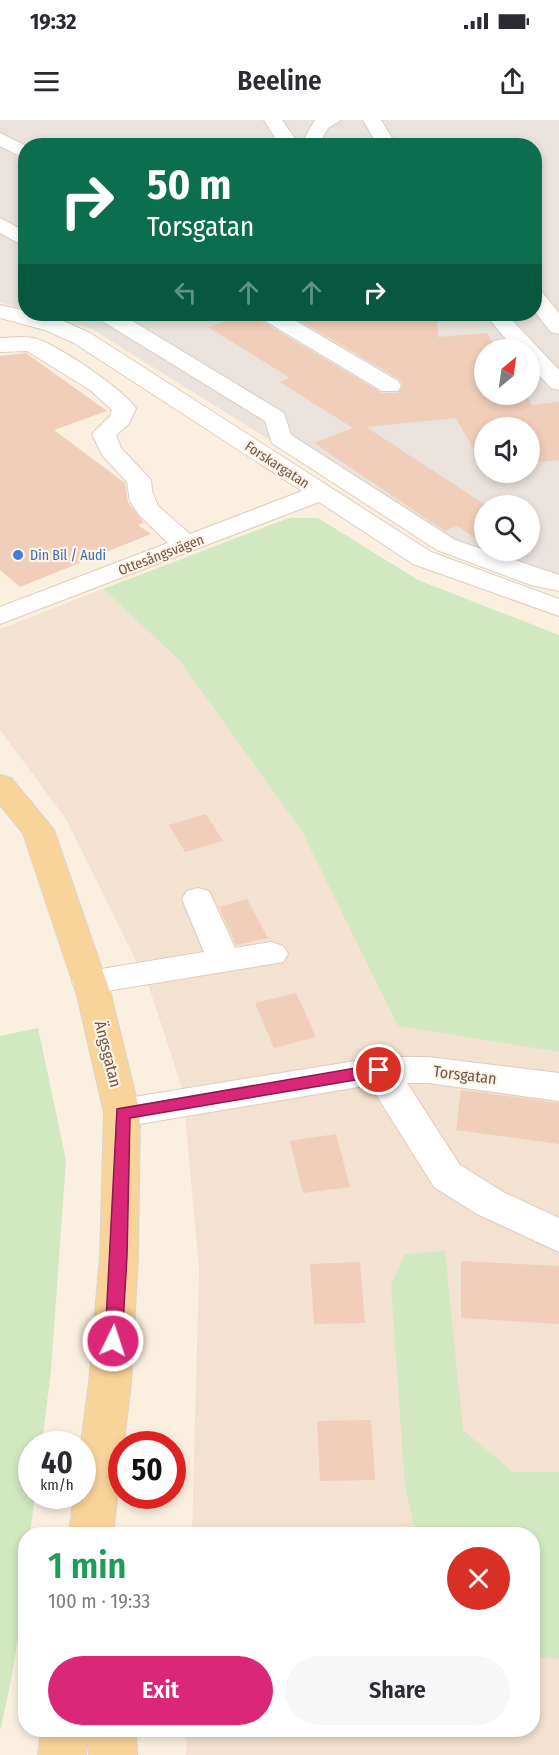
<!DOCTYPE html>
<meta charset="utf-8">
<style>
body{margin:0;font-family:"Fira Sans Condensed",sans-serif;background:#f7f7f7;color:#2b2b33;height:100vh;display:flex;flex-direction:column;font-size:22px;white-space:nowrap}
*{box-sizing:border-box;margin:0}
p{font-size:20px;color:#7c7c81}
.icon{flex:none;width:33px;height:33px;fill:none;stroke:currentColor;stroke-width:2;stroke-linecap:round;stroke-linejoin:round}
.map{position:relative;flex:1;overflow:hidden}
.side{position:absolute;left:18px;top:1407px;width:522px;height:210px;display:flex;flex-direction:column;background:#fff;border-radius:24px;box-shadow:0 3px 9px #0003}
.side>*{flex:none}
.top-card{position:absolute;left:18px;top:18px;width:524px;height:183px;border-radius:24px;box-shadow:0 3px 9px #0003;background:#0b6e4f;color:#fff;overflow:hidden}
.needle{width:39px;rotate:29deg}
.tools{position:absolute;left:474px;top:219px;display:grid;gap:12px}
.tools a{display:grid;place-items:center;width:66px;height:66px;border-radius:50%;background:#fff;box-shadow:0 3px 9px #0003;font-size:30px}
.speed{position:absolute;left:18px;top:1311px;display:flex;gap:12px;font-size:30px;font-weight:700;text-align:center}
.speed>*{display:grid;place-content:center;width:78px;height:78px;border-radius:50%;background:#fff;box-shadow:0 3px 9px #0003;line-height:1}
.speed small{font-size:15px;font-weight:400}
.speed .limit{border:9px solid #d22;background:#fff;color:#111}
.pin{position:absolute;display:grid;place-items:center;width:51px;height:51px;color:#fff;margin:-26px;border:3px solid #fff;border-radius:50%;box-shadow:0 2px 6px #0007}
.me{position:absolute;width:66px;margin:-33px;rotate:4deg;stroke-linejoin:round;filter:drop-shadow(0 0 4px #0008)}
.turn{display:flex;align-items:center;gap:21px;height:126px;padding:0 30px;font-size:27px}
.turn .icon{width:78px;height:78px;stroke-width:2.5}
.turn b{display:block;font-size:42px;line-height:51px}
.lanes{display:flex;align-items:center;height:57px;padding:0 30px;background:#0003;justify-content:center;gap:30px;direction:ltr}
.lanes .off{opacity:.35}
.round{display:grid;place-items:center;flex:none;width:63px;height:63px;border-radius:32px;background:#f7f7f7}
.head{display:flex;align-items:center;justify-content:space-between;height:102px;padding:0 30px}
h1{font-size:36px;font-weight:600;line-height:45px;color:#1e9e55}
.primary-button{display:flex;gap:12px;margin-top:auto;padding:12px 30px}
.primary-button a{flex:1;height:69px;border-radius:36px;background:#db2777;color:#fff;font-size:24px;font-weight:600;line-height:69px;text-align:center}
.primary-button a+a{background:#f7f7f7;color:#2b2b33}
.status{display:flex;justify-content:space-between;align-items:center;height:42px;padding:0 30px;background:#fff;direction:ltr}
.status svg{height:16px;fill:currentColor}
header{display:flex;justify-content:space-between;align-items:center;height:78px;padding:0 30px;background:#fff;font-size:27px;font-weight:600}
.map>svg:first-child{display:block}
.residential{fill:#f3e2cf}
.industrial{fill:#eae2dc;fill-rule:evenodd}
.green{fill:#d1e8c0}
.building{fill:#f0ceb9}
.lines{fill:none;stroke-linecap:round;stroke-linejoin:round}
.minor-casing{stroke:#dfccbd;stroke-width:2}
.major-casing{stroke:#dad3cf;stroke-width:2}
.minor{fill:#fff;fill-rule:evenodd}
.major{fill:#f9d49a;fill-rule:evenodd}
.route{fill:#db2777;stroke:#8e194d;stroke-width:1.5}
.shop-dot{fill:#3f7fe0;stroke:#fff4e6;stroke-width:2}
.labels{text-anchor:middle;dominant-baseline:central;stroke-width:4.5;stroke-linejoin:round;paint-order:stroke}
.far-street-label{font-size:14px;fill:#715648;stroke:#fff4e6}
.far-shop-label{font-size:14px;fill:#366cbe;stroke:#fff4e6;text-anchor:start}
.street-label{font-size:16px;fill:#715648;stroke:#fff4e6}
</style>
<div class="status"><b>19:32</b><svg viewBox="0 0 49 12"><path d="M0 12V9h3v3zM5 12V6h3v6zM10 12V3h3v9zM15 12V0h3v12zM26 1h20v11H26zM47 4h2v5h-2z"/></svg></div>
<header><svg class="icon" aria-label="menu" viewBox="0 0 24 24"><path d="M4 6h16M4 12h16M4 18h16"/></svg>Beeline<svg class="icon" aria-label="share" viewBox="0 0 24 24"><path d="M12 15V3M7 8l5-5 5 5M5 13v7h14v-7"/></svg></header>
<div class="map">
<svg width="559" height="1635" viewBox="0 0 559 1635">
<rect width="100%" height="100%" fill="#fbf0e0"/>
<!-- residential -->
<path class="residential" d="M103,469l76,71 122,170 97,196 161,26v703h-373l1,-25h345v-196h-340l7,-265 -16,-178 -34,-104 -83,-168 -66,-89v-101z"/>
<!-- industrial -->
<path class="industrial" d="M0,0h559v470l-61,-21 -156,-84 -250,-156 -53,-15h495v-168h-508l-1,164 -25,-8zM484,230h46v44h-46zM484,308h46v44h-46zM484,386h46v44h-46z"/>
<!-- green -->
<g class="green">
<path d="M289,398h29l100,62 141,55v417l-161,-26 -97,-196 -122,-170 -76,-71z"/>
<path d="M38,908l28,132 -15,210 -9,74h-10v52h3l-5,38h-4c0,67 -11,133 -26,197v-695z"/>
<path d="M445,1131l18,179 50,42h46v187l-26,-2 -1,-123h-116l-11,-48 -14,-200 14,-32z"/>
</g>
<!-- building -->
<g class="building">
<path d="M248,194h9l4,7 121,72h16l5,-8 -4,-6 -111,-65h149l1,23 49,-4 10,17h-13v44h41l7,11 27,-3v58l-29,3v-35h-46v40l-28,-50 -90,9 118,77v40l-27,-18 -12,5 -131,-88 39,-15 -73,-46 10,-4 -82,-51z"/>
<path d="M26,233l81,58 -53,19 71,53 3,19 16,21 -6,2 13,9 -131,53 -20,-17v-214z"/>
<path d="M206,694l17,27 -38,11 -16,-27z"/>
<path d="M247,779l21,39 -32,7 -17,-38z"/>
<path d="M296,873l20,44 -42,11 -19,-45z"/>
<path d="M461,970l98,13v41l-103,-14z"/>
<path d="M336,1014l14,53 -47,6 -13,-52z"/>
<path d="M461,1141l98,5v58l-98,-6z"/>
<path d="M360,1142l5,61 -51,1 -4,-60z"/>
<path d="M371,1300l4,60 -55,1 -3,-60z"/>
</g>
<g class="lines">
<!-- minor casing -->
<g class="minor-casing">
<g id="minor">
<path d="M264,0h18l18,26h-20z"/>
<path d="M315,0h26l-13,8 -10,18h-18z"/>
<path d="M363,0h18l16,26h-19z"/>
<path d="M0,13l26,13v13l-26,-13z"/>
<path d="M0,98l26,14v15l-26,-14z"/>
<path d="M534,171l8,1 17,21v21l-8,-2 -17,-21z"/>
<path d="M0,185l26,6v3l35,6 29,13 341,219 128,47v17l-146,-52 -94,-62 -319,122v-17l168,-64 -29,-28 -9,-14 -3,-19 -25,-27 -10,-21 18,-18 2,-6 -22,-20 -63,-39 -27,1v-14c11,0 26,-3 37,1 22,7 86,50 99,69l-7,16 -13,11 5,13 30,32 1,11 6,15 32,28 112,-43 -228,-148 -29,-13 -45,-12z"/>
<path d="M97,194h24l163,99 7,22 164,105 104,35v16l-28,-6 -94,-35 -165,-107 -7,-22 -166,-102z"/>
<path d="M259,194h25l114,67 3,5 -3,5h-16l-120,-72z"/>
<path d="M485,194h21l53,56v20l-8,-2 -21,-23v-15h-15z"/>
<path d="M198,768l11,3 26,57 36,-6 12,4 5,8 -5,8 -194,32 -12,-3 -5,-9 5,-9 127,-21 -22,-53 5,-8z"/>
<path d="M379,937h49l131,16v28l-131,-18h-21l53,82 43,27 56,26v34l-82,-38 -43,-27 -64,-102 -248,42 -13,-4 -5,-10 5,-10 13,-4z"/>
</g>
</g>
<!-- major casing -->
<g class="major-casing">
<g id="major">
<path d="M0,655l11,3 43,52 57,165 29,118 -2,143 -7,127 -18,151h-44l5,-38h8l-1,-52 8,-61 11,-127 4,-143 -27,-118 -54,-162 -23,-28z"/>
<path d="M41,1610h95l1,25h-48l-1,-21 -2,21h-48z"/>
</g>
</g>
<!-- minor -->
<use href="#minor" class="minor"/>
<!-- major -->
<use href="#major" class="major"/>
</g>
<!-- route -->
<path class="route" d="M379,944l8,6 -8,6 -249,42 -3,138 -5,85 -3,5 -6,2 -6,-2 -2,-5 12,-232z"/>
<!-- markers -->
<circle class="shop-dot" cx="18" cy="435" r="6"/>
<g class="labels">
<!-- far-street labels -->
<g class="far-street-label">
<text transform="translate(277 345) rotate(33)">Forskargatan</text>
<text transform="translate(161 435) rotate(-21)">Ottesångsvägen</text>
</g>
<!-- far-shop labels -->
<g class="far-shop-label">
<text x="30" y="435">Din Bil / Audi</text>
</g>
<!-- street labels -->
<g class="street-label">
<text transform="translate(108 934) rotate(76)">Ängsgatan</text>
<text transform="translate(465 955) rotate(7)">Torsgatan</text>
</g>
</g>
</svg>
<div class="tools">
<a><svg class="needle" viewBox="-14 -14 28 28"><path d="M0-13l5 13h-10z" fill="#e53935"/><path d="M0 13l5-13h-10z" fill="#7c7c81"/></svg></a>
<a><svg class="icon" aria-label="sound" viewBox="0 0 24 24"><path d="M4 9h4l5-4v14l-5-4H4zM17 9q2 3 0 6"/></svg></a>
<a><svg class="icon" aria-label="search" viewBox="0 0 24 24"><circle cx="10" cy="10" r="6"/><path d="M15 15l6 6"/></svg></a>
</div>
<div class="speed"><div>40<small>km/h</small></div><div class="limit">50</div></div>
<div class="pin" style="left:379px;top:950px;background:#d93025"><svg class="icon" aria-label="arrive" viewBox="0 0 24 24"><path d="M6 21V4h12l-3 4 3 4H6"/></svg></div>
<svg class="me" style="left:113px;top:1221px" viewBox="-20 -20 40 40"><circle r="17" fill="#db2777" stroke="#fff" stroke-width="3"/><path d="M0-11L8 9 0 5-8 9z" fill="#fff"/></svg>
<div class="top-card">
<div class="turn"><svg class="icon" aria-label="right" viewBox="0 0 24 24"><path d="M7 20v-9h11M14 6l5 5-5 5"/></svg><div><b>50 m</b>Torsgatan</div></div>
<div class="lanes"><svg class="icon off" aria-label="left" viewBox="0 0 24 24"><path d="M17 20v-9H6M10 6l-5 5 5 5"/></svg><svg class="icon off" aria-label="ahead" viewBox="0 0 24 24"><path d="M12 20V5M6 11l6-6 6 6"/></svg><svg class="icon off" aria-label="ahead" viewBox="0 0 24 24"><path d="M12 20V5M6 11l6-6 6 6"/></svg><svg class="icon" aria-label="right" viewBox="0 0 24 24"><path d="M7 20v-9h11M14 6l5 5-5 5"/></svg></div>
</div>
<section class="side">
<div class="head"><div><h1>1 min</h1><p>100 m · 19:33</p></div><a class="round" style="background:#d93025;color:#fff"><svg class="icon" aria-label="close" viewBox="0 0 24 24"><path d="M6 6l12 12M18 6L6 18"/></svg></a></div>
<div class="primary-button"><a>Exit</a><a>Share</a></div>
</section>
</div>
